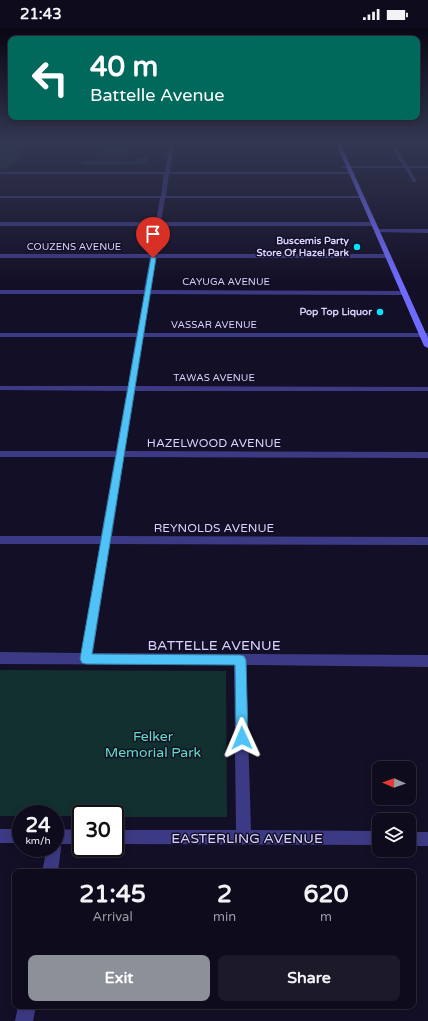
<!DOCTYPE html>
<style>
body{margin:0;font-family:"Varela Round",sans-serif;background:#1c1929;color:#f1f3f6;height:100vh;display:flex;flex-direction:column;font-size:15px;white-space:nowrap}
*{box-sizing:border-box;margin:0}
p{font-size:13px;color:#9b9ba3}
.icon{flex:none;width:22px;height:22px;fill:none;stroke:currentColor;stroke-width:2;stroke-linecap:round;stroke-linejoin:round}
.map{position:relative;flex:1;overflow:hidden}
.drawer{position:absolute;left:12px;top:841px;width:404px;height:140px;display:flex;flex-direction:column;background:#0e0b1c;border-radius:8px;box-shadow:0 2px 10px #0003,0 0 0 1px #2e2b3b}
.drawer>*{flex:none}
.top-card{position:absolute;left:8px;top:8px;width:412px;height:84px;border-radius:8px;box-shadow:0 2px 10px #0003,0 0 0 1px #2e2b3b;background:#00695c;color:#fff;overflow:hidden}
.needle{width:26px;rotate:272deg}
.buttons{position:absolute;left:372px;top:733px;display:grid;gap:8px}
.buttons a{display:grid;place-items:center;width:44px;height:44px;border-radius:8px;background:#0e0b1c;box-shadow:0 2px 10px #0003,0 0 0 1px #2e2b3b;font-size:20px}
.speed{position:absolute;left:12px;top:777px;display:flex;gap:8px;font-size:20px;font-weight:700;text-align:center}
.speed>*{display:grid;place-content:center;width:52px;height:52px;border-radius:50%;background:#0e0b1c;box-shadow:0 2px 10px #0003,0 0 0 1px #2e2b3b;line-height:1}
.speed small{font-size:10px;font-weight:400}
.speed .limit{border:2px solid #111;border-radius:6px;background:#fff;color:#111}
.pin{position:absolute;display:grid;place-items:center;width:34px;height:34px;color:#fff;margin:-41px -17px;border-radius:50% 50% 50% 0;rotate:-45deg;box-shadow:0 0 4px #0007}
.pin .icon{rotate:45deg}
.me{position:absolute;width:44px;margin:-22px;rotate:359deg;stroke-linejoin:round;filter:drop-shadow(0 0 3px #0008)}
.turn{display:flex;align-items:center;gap:14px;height:84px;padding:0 16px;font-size:18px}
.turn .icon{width:52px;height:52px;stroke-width:2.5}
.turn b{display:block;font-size:28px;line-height:34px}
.eta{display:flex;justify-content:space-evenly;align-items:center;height:68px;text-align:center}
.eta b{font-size:24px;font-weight:800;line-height:28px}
.cta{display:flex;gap:8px;margin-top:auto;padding:8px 16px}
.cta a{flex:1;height:46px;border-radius:8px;background:#8c9099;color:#fff;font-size:16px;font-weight:800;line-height:46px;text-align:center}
.cta a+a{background:#1c1929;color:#f1f3f6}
.status{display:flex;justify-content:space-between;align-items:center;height:28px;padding:0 20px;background:#0e0b1c;direction:ltr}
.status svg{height:11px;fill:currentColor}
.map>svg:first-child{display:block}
.green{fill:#12302f}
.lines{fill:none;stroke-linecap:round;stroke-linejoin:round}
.street{fill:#3d3a85;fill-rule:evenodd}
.secondary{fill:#6f6bff;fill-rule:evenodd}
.route{fill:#4fc3f7;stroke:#337fa1}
.poi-dot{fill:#00e5ff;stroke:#130f26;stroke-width:1.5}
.labels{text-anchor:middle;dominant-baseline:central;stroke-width:3;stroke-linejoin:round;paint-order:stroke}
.far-poi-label{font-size:10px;font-weight:bold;fill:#d9d4ff;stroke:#130f26;text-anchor:end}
.far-street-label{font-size:10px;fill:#d9d4ff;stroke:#130f26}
.street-label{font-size:12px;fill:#d9d4ff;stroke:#130f26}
.near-street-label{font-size:14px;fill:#d9d4ff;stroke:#130f26}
.near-park-label{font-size:14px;fill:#5fe0c0;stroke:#130f26}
</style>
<div class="status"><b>21:43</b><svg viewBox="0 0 49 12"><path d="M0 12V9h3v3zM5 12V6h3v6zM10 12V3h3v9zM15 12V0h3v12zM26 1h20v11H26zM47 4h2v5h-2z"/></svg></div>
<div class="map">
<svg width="428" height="993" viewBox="0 0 428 993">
<rect width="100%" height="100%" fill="#130f26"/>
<!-- green -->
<g class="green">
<path d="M106,116h22l-3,10h-24z"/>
<path d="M0,118l23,1c-6,11 -9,22 -23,23z"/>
<path d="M137,129h11l-1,7 -61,1 -6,-2 1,-2h55z"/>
<path d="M0,642l226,1 1,146h-112v-3h-34v2h-26v-2h-34v2h-21z"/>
</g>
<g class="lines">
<!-- street -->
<g class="street">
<path d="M170,115h4l-4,29h182l2,1 -2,1h-183l-3,22h196l2,1 -2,1h-197l-4,24h213l3,2 -3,2h-213l-5,28h232l3,2 -3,2h-232l-5,32 254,1 3,2 -3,2 -255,-1 -6,39h284v4h-285l-8,49 293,1v4h-293l-10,60 303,1v6l-304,-1 -12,79 316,1v8l-318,-1 -17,109 335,2v12l-182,-2 5,165 128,1v14l-264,-1v-14h121l-2,-165 -234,-1v-12l81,1 19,-109h-100v-8h101l14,-79h-115v-6h116l11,-60 -127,-1v-4h128l8,-49h-136v-4h137l7,-39h-144v-4h144l6,-32h-150v-4h151l5,-28h-156v-4h156l4,-24h-160v-2h161l3,-22h-164v-2h165z"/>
<path d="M389,115h4l15,23h20v2h-19l8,14h-4l-8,-14h-63l-2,-1 2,-1h61z"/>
<path d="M377,201h51v4l-53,-1v-2z"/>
<rect x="0" y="801" width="21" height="14"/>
<path d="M55,801l26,1v14h-21l1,4 -3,24h-16l5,-24h8z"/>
<rect x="409" y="804" width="19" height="14"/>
<path d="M18,978h18l-3,15h-18z"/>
</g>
<!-- secondary -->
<path class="secondary" d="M336,115h4l88,195v10l-4,-2z"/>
</g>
<!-- sky -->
<linearGradient id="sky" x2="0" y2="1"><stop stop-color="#0a0815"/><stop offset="0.45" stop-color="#333752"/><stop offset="1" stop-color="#333752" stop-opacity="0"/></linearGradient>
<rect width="428" height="254" fill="url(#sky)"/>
<!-- route -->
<path class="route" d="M151,229l5,1 -64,396 148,1 4,1 2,4 2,78 -2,4 -4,2 -4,-2 -2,-4 -1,-73 -149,-1 -4,-1 -2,-4z"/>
<!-- markers -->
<g class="poi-dot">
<circle cx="357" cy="219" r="4"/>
<circle cx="380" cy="284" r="4"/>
</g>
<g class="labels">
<!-- far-poi labels -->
<g class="far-poi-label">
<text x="349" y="213">Buscemis Party<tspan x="349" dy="12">Store Of Hazel Park</tspan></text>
<text x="372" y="284">Pop Top Liquor</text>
</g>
<!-- far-street labels -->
<g class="far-street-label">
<text x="74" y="219">COUZENS AVENUE</text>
<text x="226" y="254">CAYUGA AVENUE</text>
<text x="214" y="297">VASSAR AVENUE</text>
<text x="214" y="350">TAWAS AVENUE</text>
</g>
<!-- street labels -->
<g class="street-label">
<text x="214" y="415">HAZELWOOD AVENUE</text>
<text x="214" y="500">REYNOLDS AVENUE</text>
</g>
<!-- near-street labels -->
<g class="near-street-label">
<text x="214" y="617">BATTELLE AVENUE</text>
<text x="247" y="810">EASTERLING AVENUE</text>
</g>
<!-- near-park labels -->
<g class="near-park-label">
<text x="153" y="708">Felker<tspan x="153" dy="16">Memorial Park</tspan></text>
</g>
</g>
</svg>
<div class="buttons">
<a><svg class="needle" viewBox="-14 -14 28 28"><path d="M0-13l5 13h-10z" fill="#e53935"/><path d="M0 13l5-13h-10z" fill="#9b9ba3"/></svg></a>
<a><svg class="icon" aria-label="layers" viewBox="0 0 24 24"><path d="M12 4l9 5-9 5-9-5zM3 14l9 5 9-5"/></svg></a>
</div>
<div class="speed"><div>24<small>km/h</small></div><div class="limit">30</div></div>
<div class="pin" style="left:153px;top:230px;background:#d93025"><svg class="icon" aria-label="arrive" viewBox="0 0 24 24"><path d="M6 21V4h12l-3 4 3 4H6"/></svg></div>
<svg class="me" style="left:242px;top:710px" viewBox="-20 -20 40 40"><path d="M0-17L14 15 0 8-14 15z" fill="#4fc3f7" stroke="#fff" stroke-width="4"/></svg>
<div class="top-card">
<div class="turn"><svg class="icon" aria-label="left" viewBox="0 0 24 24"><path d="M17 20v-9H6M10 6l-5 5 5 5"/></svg><div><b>40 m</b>Battelle Avenue</div></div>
</div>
<section class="drawer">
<div class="eta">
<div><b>21:45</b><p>Arrival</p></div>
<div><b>2</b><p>min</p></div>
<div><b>620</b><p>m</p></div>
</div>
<div class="cta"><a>Exit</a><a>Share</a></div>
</section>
</div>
